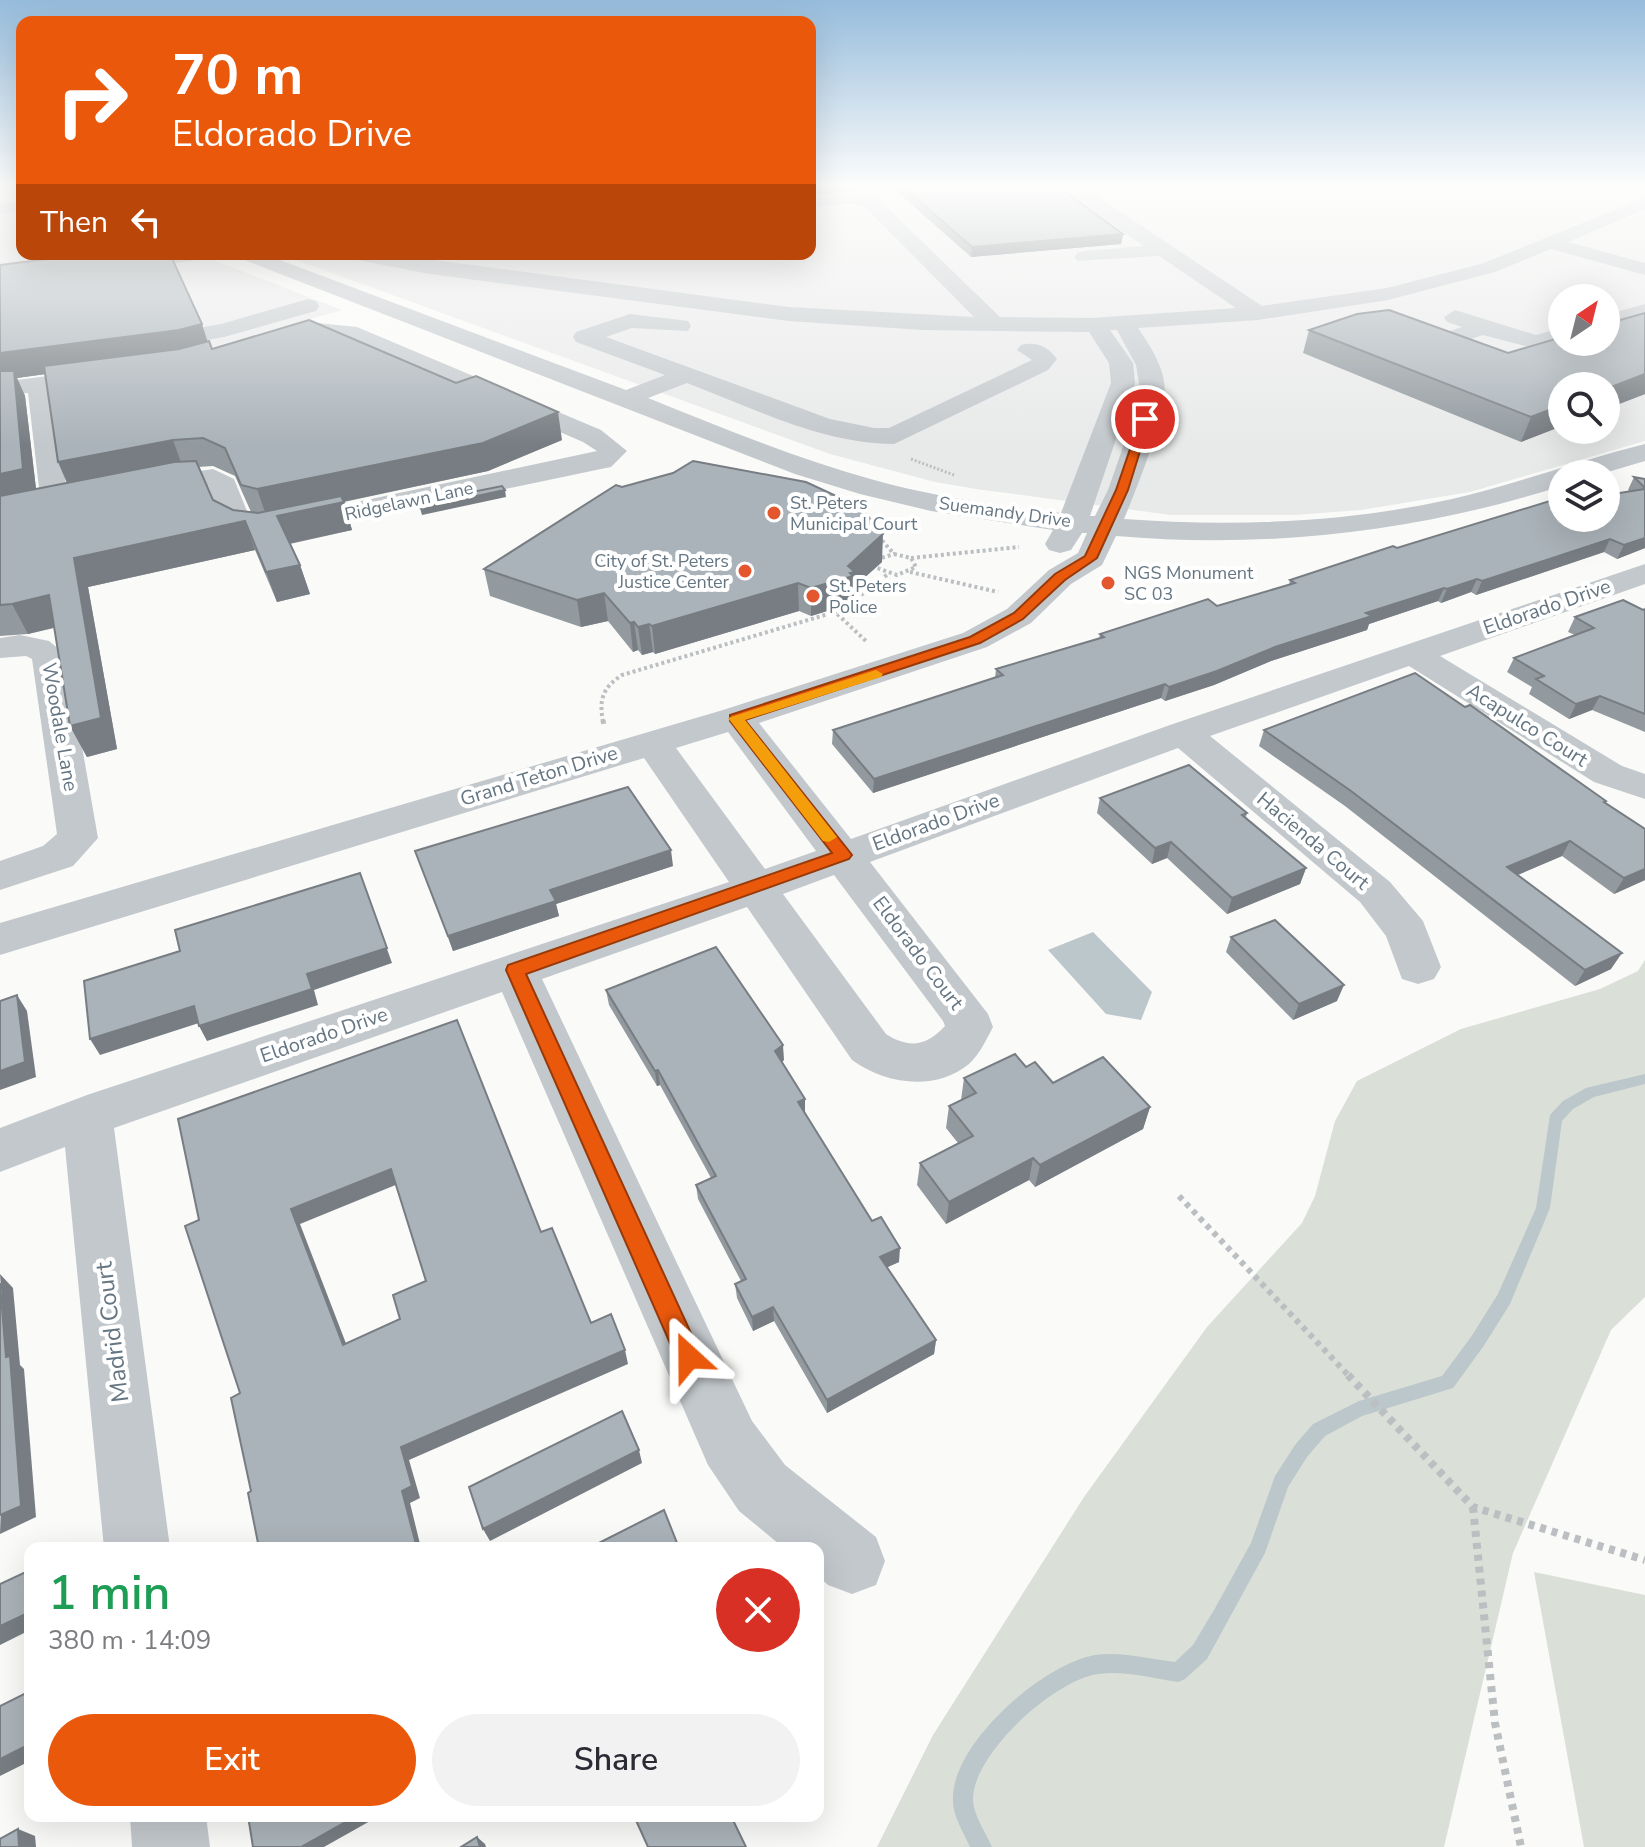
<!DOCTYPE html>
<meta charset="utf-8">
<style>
body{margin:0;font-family:"Nunito Sans",sans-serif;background:#f2f2f3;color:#2b2b33;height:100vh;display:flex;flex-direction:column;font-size:30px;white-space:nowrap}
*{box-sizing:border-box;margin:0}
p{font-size:26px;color:#7c7c81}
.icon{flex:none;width:44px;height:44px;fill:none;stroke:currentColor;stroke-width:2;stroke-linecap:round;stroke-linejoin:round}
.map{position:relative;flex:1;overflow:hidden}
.side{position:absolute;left:24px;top:1542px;width:800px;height:280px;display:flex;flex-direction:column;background:#fff;border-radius:16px;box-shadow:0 8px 32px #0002}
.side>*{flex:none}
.banner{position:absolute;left:16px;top:16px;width:800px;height:244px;border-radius:16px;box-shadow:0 8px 32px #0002;background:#ea580c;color:#fff;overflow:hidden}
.needle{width:52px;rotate:35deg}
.fabs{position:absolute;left:1548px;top:284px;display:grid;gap:16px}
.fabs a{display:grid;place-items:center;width:72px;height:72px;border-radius:50%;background:#fff;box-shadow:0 8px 32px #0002;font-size:40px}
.pin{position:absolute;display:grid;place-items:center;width:68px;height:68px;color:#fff;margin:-34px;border:4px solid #fff;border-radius:50%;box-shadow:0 2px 8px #0007}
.me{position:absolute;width:88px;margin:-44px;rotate:336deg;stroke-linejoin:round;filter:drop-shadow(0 0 6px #0008)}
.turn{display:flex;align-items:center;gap:28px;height:168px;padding:0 24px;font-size:36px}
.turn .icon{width:104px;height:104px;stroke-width:2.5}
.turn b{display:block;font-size:56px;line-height:68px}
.then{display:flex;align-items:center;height:76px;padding:0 24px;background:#0003;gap:16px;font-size:30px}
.round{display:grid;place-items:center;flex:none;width:84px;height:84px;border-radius:42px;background:#f2f2f3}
.summary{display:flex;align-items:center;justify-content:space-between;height:136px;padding:0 24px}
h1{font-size:48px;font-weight:600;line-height:60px;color:#1e9e55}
.action{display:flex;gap:16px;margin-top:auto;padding:16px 24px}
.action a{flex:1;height:92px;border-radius:48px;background:#ea580c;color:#fff;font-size:32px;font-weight:600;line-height:92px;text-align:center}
.action a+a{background:#f2f2f3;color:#2b2b33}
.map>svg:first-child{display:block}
.built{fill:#e8e9e9;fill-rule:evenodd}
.green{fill:#dadfd7}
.water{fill:#bbc7cb}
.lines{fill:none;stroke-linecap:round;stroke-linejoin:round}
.stream{fill:#bbc7cb;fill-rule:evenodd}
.path-far4{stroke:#bbbfc2;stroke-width:3;stroke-dasharray:2 2;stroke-linecap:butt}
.path-far3{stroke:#bbbfc2;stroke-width:4;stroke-dasharray:3 3;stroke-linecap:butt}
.path-far2{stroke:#bbbfc2;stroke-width:5;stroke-dasharray:4 4;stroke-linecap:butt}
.path-far1{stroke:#bbbfc2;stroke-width:6;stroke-dasharray:5 5;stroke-linecap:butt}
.path{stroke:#bbbfc2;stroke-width:8;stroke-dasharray:6 6;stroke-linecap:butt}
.minor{fill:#c3c8cc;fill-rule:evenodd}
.wall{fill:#929a9f;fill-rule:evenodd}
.shaded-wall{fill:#777d82}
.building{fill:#aab3b9;stroke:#777d82;stroke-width:2;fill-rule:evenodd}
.route{fill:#ea580c;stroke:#983908;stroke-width:2}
.slow{fill:#f59e0b}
.poi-dot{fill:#e4572e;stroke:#fff;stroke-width:3}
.labels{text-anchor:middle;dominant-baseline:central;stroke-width:8;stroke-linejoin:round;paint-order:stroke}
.far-street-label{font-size:18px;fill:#657683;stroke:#fff}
.far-poi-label{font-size:18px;fill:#657683;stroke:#fff;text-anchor:start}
.street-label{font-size:20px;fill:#657683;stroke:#fff}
.near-street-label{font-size:24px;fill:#657683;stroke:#fff}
</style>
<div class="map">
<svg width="1645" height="1847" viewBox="0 0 1645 1847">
<rect width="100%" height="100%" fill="#fafaf8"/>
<!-- built -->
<g class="built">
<path d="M0,187h22v67h176l144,56 -132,38 -210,29z"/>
<path d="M810,187h835v254l-175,51 -109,18 -67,5h-123l-195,-26 -41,-7 -105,-28 -550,-200h530zM1562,298h44v44h-44zM1562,386h44v44h-44z"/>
</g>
<!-- green -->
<g class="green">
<path d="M1645,960v337l-34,33 -98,223 -69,294h-567l56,-112 151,-238 123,-170 95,-104 13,-27 20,-75 22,-40 104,-52 139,-40 38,-18z"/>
<path d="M1534,1572l111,23v252h-61z"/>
</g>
<!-- water -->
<path class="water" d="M1093,932l59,60 -11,28 -35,-6 -58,-64z"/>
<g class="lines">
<!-- stream -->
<path class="stream" d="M1645,1074v10l-51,13 -21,12 -11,12 -12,87 -40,96 -27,43 -30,41 -91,28 -37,20 -18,21 -19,30 -23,66 -58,106 -22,20 -7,3c-26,-4 -55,-12 -80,-8 -44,6 -127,81 -125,127 1,15 13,32 19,46h-22c-6,-14 -17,-30 -17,-46 -3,-57 90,-137 142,-146 26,-4 55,4 80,7l18,-17 21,-35 37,-67 24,-67 20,-31 18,-21 46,-23 83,-25 29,-39 27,-43 38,-86 14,-93 13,-14 23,-13z"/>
<!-- path-far4 -->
<path class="path-far4" d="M911,459l43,16"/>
<!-- path-far3 -->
<g class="path-far3">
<path d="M878,536l16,18"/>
<path d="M894,554l17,4 5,9 -19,8 -20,-7 -2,-4 3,-5z"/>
<path d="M911,558l108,-11"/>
<path d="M910,572l88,20"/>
<path d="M833,610l34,32"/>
<path d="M603,722c-4,-22 -1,-34 19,-47l237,-70 2,-10 27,-21"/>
</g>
<!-- path-far2 -->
<path class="path-far2" d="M603,720l1,6"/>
<!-- path-far1 -->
<path class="path-far1" d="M1179,1196l171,181"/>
<!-- path -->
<g class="path">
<path d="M1348,1375l125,132 172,53"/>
<path d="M1473,1507l22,216 26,124"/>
</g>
<!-- minor -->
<g class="minor">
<path d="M1067,187h16l179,119 125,-18 94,-24 164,-66v11l-77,33 77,21v12l-94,-26 -56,23 -107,28 -130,20 -120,8c13,19 27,40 27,64 0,25 -30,101 -41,127 108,8 221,4 328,-20 65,-15 128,-39 193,-55v17l-44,13h-39v12c-145,46 -294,63 -446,50l-14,29 -31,19 -40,39 -44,24 -228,76 92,116 319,-114 475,-161v20l-205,72 182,110 23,8v25l-51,-17 -185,-116 -199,70 180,146 33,39 18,46 -7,12 -16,5 -16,-5 -16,-43 -26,-34 -182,-154 -308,114 118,152 5,13c-7,13 -13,27 -24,37 -34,28 -84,20 -117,-4l-105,-153 -205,72 210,442 33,44 91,72 9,24 -9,24 -24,9 -24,-9 -10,-9v-28h-34l-45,-37 -31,-46 -206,-473 -388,136 56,420h-66l-39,-401 -65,25v-44l87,-33 642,-213 -85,-124 -644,197v-32l723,-213 240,-77 44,-24 42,-39 29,-17 9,-20h-5l-11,17 -11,3 -11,-3 -4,-6 8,-14 -122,-19 -71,-17 -65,-20 -556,-216 -3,-4h28l362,136 39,-15 -89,-33 -3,-5 3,-5 54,-18 58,7 3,5 -3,5 -56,-3 -26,9 224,82 44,9h15l143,-68 -15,-10 4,-5c15,-4 27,1 36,14l-9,11 -154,74c-72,0 -141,-36 -207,-61l-39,15c75,30 149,61 226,82 61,17 125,26 187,33l50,-130 -2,-20 -20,-31 -167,-2 -133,-9 -359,-47 -73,-14 -10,-6h41l401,53 185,10 -109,-110 -15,-3 -40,3v-10l40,-3 27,4 123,119 92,1 144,-10 -77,-52 -82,5 -3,-4 3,-4 7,-2 60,-5 -77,-52 -3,-4zM1110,330h7l19,35 5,30 -33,95 -13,26h-5l45,-133 -2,-20zM728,732l88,119 -51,18 -89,-121zM834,875l109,146 2,5c-18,20 -36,23 -59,8l-103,-140z"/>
<path d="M22,201v10l-22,3v-10z"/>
<path d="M155,254h52l-10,6 -197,28v-12z"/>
<path d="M308,299l8,2 3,5 -3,5 -92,26 -79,14 -8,-2 -4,-5 4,-5 84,-15z"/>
<path d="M1645,304v14l-39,11v-14z"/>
<path d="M1455,310l81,25 26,-7v14l-25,7 -54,-14 -39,13 -50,-16 -3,-5 11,-7 42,13 18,-6 -15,-5 -3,-5z"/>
<path d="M318,323l39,4 244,103 26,21 -16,16 -10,2 -334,70 -23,-3 -18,-9 -18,-41 -64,9 -10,-2 -4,-6 4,-6 79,-12 21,10 15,37 18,5 330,-70 -14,-9 -238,-103 -26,-2 -46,12 -8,-2 -4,-5 4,-5z"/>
<path d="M104,369l9,2 3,5 -3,5 -61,9 17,115 -4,6 -10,3 -10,-3 -4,-6 -13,-112 -28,3v-14z"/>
<path d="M20,635l29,6 17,14 32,183 -25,28 -73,24v-29l43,-15 14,-12 -25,-175 -6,-3 -26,2v-20z"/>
<path d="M130,1816h76l4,31h-78z"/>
</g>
</g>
<!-- wall -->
<g class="wall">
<path d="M892,187h166l65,47 -2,10 -150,13z"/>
<path d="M0,265l207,76 5,8 350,91 -74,31 -144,31 8,28 -62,14 10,21 10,29 -33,8 -22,-52 -167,37 29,162 -30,8 -17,-31 -16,-98 -26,6 -28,2zM45,374l22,109 -31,6 -11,-93 -8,-18zM213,466l22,10 16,36 -18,-2 -20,-10 -15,-33z"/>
<path d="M1645,313v81l-39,15 -44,-23v40l-41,16 -218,-89 6,-23 199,23z"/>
<path d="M1634,477l11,2v69l-28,11 -13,-7 -128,43 -5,-3 -30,11 -3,-2 -69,23 -2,6 -96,31 -57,24 -49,16 -4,-3 -288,95 -41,-49 1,-14 162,-52 1,-9 103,-30 1,-5 117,-28 72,-21 1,-5 267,-78 73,-10 -2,-2z"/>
<path d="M882,562l-28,25v12l-1,1v3l-42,13 -12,-5 -144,43 -2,-2 -11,3 -4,-5 -5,2 -25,-31 -27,6 -91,-31 -6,-27z"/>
<path d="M1645,609v123l-53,-22 -23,9 -40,-25 3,-7 -25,-15 7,-14 61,-23 -7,-3 7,-15z"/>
<path d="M1264,730l341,73 40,26v51l-31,14 -52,-38 -45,19 94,94 -36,17 -230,-180 -86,-60z"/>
<path d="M1100,798l147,15 -1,4 60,51 -6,16 -73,30 -60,-56 -15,6 -55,-51z"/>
<path d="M415,851l258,15 -117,38 3,12 -106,35z"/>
<path d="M1231,937l106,64 -44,19 -67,-68z"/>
<path d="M606,990l178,70 -2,2 23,37v15l67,107 27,41 -12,5 49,73 -2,14 -107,59 -53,-92 -21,10 -16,-33 -2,-14 6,-3 -43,-82 -2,-14 15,-7 -51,-93 -3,1 -48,-81z"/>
<path d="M1026,1067l27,16 97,24 -7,22 -108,58 -6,-7 -83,44 -29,-39 3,-22 38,-20 -12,-15 3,-22 12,-6 3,-22z"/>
</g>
<!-- shaded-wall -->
<g class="shaded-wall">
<path d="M810,187h70l-8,3 -62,5z"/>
<path d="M1123,234l-2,10 -150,13 1,-10z"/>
<path d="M202,324l8,25 -23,6 -170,23 8,18 12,101 -37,8v-152z"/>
<path d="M1645,374v20l-39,15v-20z"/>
<path d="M1562,405v21l-41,16 10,-25z"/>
<path d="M558,412l4,28 -74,31 -156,33 12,-2 8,28 -65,14 -20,-26 -10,-29z"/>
<path d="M173,440l10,28 -113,22 -12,-28z"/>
<path d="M505,490l1,7 -84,18 -2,-7z"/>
<path d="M245,521l10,29 -167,37 29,162 -30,8 -17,-31 4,-168z"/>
<path d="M883,534l-1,28 -28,25v12l-1,1v3l-42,13v-28l37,-22z"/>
<path d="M1645,538v10l-28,11 7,-14z"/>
<path d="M1610,539l-6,13 -128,43 6,-14z"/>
<path d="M300,565l10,29 -33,8 -11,-30z"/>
<path d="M1477,579l-6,13 -30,11 6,-14z"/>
<path d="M798,583l1,28 -144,43 -3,-28z"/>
<path d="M1444,588l-6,13 -69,23 -2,6 -96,31 -57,24 -49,16 4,-14 197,-74z"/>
<path d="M604,593l4,28 -27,6 -4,-27z"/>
<path d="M49,595l15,30 -36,9 -16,-30z"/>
<path d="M634,622l4,28 -5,2 -3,-29z"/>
<path d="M649,624l4,28 -11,3 -4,-28z"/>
<path d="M1165,684l-4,14 -288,95 1,-14z"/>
<path d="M1600,696l-8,14 -23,9 7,-15z"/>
<path d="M1570,841l-8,15 -63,27 8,-16z"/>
<path d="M1171,842l-4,16 -15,6 3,-16z"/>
<path d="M671,850l2,16 -117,38 3,12 -106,35 -5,-15 102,-46z"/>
<path d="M1306,868l-6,16 -73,30 5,-16z"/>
<path d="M1645,869v11l-31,14 10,-16z"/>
<path d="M360,873l32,90 -78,27 4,15 -111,36 -8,-15 108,-52z"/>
<path d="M1622,953l-11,16 -36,17 10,-16z"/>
<path d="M1344,985l-7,16 -44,19 6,-16z"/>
<path d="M17,995l10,16 9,66 -36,13v-19z"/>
<path d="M194,1006l8,16 -102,33 -10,-16z"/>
<path d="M783,1045l1,15 -9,6v-15z"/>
<path d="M658,1070l2,15 -3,1 -2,-15z"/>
<path d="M805,1099v15l-7,-12z"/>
<path d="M1150,1107l-7,22 -108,58 5,-22z"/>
<path d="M1033,1158l-4,22 -83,44 3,-22z"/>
<path d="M391,1169l7,15 -98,40 52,135 -9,-14 -52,-136z"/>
<path d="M900,1248l-1,14 -20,9 1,-14z"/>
<path d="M0,1274l13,14 7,77 4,4 12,148 -36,17 6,-177z"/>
<path d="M773,1307l1,14 -21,10 -1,-14z"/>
<path d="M936,1340l-2,14 -107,59v-13z"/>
<path d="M625,1350l3,14 -219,96 11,38 -10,5 11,45h-4l-15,-57 -1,-44z"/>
<path d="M639,1450l3,13 -152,78 -7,-12z"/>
<path d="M30,1612v18l-30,15v-19z"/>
<path d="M30,1744v17l-30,15v-17z"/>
<path d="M356,1816h23l-55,31h-23z"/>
<path d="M18,1829l17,7 1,11h-17z"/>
<path d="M477,1837l8,7 1,3h-6z"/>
</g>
<!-- building -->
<g class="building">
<path d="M903,187h155l65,47 -151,13z"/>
<path d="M87,254h83l32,70 -23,6 -179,23v-88z"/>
<path d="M1389,310l119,43 54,-16v5h44v-18l39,-11v61l-39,15v-3h-44v19l-31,12 -222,-87 48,-16z"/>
<path d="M309,320l147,63 20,-7 82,36 -75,31 -226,46 -16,-4 -16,-37 -22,-10 -30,2 -115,22 -14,-96 135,-17 30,-8 3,8z"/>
<path d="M0,371h14l9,98 -23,5z"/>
<path d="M196,461l17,39 20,10 25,3 83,-17 3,6 -67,14 23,49 -34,7 -21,-51 -171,37 27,160 -31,8 -21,-131 -37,9 -12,1v-109l174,-34z"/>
<path d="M693,461l113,21 54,25 23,27 -35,32 7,6 -5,1 3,3 -42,12 -13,-5 -146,43 -3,-2 -11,3 -4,-5 -4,1 -26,-30 -27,7 -93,-31 132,-84 6,2 51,-14z"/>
<path d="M1634,477l11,2v9z"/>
<path d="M502,486l3,4 -85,18 -3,-5z"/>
<path d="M1645,489v49l-21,7 -14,-6 -128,42 -5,-2 -30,10 -3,-1 -78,25 6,3 -97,31 -58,24 -48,16 -4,-3 -291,95 -41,-49 170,-55 -7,-6 108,-32 -4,-3 108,-35 9,7 78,-23 -5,-3 103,-34 4,2 156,-48 4,2 5,-1v17h44v-23z"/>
<path d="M1623,600l20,10 2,-1v105l-45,-18 -24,8 -40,-25 8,-3 -30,-18 80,-30 -19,-11z"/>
<path d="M1415,673l50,34 5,-2 136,96 -2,1 41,27v40l-21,9 -54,-37 -63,26 115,86 -37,17 -234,-179 -87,-61z"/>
<path d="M1189,765l58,48 -5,2 64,53 -74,30 -61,-56 -16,6 -55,-50z"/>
<path d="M628,787l43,63 -121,40 6,11 -108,35 -33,-85z"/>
<path d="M360,873l27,75 -80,26 5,15 -113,37 -5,-20 -104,33 -6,-58 96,-30 -5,-21z"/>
<path d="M1275,920l69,65 -45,19 -68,-67z"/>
<path d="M716,947l67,98 -8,6 30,48 -7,3 74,119 9,-4 19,31 -20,9 56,83 -109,60 -54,-93 -21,10 -17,-33 11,-5 -50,-94 20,-9 -58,-106 -3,1 -49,-81z"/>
<path d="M17,995l8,67 -25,9v-70z"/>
<path d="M457,1020l84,212 11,-4 39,95 20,-9 14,36 -224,97 11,39 -10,5 15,57h-158l-11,-55 3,-2 -20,-93 9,-5 -55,-167 14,-6 -21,-101zM391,1169l35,112 -33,14 7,24 -57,26 -52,-136z"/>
<path d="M1015,1054l11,13 9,-5 18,21 50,-26 47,50 -110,58 -7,-7 -84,44 -29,-39 53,-27 -24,-30 27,-13 -12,-15z"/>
<path d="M0,1283l6,74 4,-1 11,150 -21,9z"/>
<path d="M622,1411l17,39 -156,79 -14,-42z"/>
<path d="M664,1510l15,38h-90z"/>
<path d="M30,1570v42l-30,14v-42z"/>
<path d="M30,1691v53l-30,15v-53z"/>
<path d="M248,1816h108l-55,31h-48z"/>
<path d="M634,1816h97l15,31h-98z"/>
<path d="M18,1829l1,18h-19v-8z"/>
<path d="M477,1837l3,10h-19z"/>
</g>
<!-- sky -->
<linearGradient id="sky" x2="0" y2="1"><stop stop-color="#96bcdc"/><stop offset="0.42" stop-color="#fdfdfc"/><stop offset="1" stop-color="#fdfdfc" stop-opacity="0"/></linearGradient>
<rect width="1645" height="445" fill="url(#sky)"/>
<!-- route -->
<path class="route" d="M1141,417l9,2 -22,71 -31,68 -32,22 -42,39 -43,24 -235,77 104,131 3,4 -3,4 -323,115 176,383 -4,9 -9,3 -9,-3 -174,-396 2,-5 324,-112 -102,-132v-6l240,-78 44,-24 41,-39 30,-18 31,-66z"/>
<!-- slow -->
<path class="slow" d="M876,670l7,4 -2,3 -136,43 92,117 -8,5 -6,-1 -95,-123z"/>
<!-- markers -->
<g class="poi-dot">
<circle cx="774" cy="513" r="8"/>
<circle cx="745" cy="571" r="8"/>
<circle cx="1108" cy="583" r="8"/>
<circle cx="813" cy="596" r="8"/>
</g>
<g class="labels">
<!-- far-street labels -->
<g class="far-street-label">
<text transform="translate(409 501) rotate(-12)">Ridgelawn Lane</text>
<text transform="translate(1005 512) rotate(8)">Suemandy Drive</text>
</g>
<!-- far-poi labels -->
<g class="far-poi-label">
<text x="790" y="503">St. Peters<tspan x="790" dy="21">Municipal Court</tspan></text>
<text x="729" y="561" text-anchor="end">City of St. Peters<tspan x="729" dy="21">Justice Center</tspan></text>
<text x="1124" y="573">NGS Monument<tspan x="1124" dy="21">SC 03</tspan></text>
<text x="829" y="586">St. Peters<tspan x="829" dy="21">Police</tspan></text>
</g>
<!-- street labels -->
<g class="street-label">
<text transform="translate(1547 607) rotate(-19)">Eldorado Drive</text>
<text transform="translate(1527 725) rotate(32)">Acapulco Court</text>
<text transform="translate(60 727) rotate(80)">Woodale Lane</text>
<text transform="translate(539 776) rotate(-17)">Grand Teton Drive</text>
<text transform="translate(936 822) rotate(-20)">Eldorado Drive</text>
<text transform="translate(1313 841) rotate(40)">Hacienda Court</text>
<text transform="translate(918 953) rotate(53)">Eldorado Court</text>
<text transform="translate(324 1035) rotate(-19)">Eldorado Drive</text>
</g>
<!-- near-street labels -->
<g class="near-street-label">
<text transform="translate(112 1332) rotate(-97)">Madrid Court</text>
</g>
</g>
</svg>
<div class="fabs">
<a><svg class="needle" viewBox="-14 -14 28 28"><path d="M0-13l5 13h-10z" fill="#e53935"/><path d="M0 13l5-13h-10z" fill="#7c7c81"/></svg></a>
<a><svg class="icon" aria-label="search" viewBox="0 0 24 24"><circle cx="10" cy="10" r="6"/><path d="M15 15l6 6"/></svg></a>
<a><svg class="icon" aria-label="layers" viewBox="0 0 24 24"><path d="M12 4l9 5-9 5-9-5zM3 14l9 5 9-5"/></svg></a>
</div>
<div class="pin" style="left:1145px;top:419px;background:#d93025"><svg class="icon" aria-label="arrive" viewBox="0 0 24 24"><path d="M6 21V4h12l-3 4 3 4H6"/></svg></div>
<svg class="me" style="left:689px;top:1357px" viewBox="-20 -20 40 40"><path d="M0-17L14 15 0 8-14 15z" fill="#ea580c" stroke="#fff" stroke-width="4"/></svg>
<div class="banner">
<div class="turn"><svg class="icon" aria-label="right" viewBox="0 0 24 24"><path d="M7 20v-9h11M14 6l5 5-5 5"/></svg><div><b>70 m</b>Eldorado Drive</div></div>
<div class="then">Then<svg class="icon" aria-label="left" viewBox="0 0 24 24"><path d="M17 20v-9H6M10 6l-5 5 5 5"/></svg></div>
</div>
<section class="side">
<div class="summary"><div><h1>1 min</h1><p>380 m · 14:09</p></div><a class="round" style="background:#d93025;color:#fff"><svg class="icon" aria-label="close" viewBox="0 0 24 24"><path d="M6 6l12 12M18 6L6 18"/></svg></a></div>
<div class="action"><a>Exit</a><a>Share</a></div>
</section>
</div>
